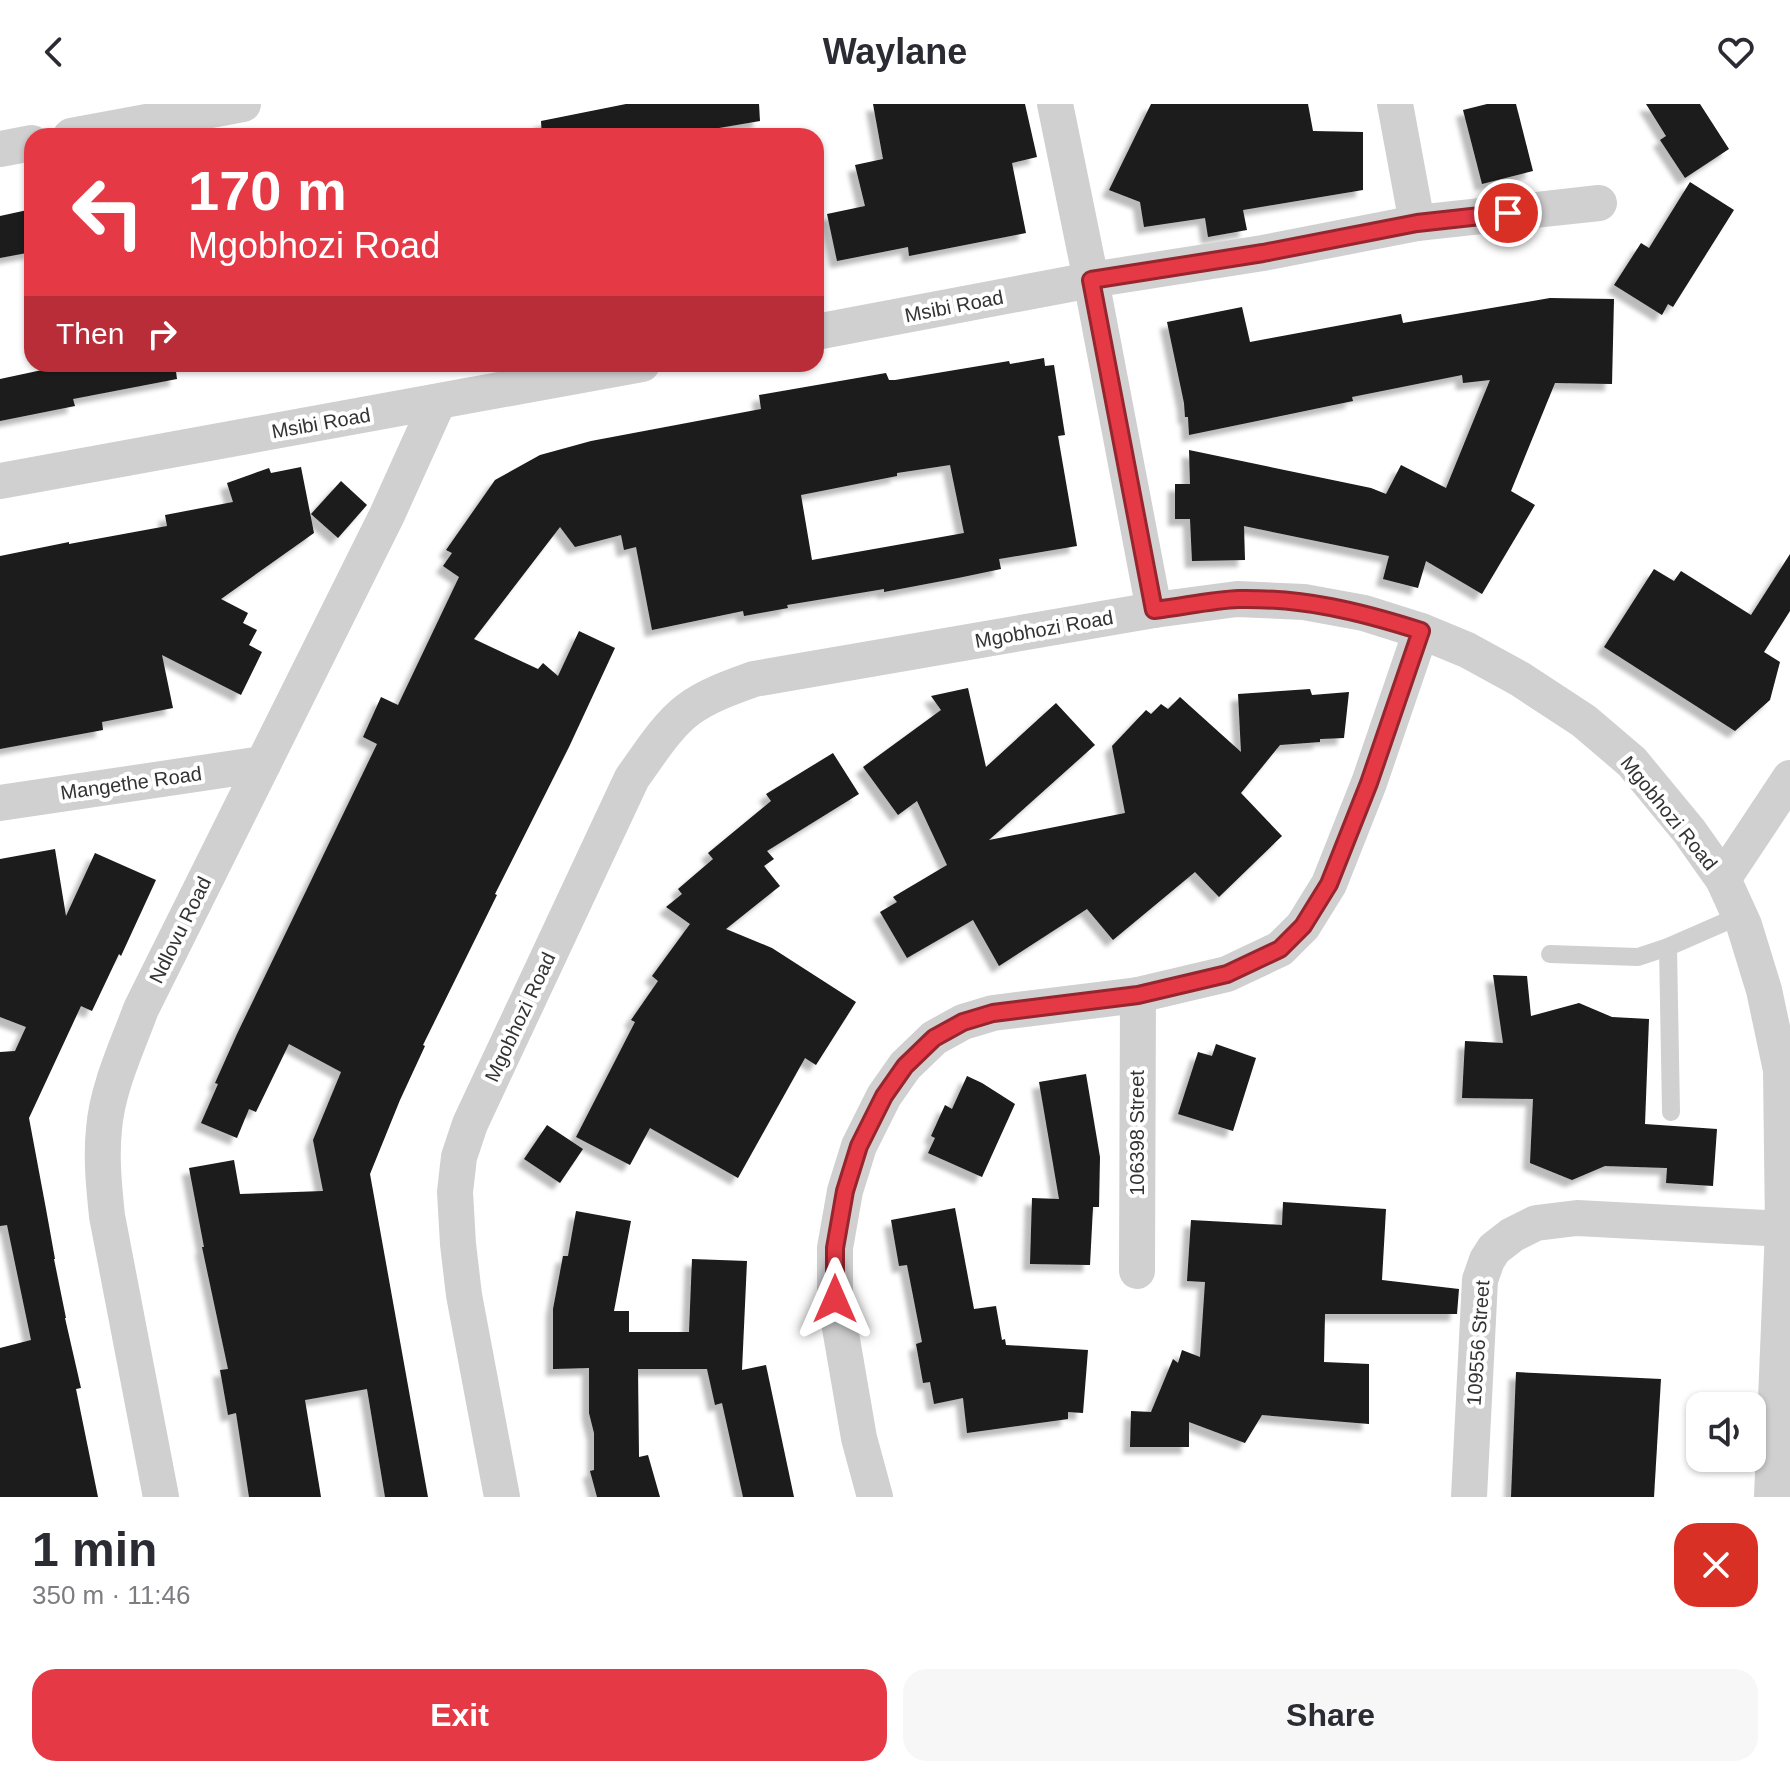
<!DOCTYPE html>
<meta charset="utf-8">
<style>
body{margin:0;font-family:Arial,sans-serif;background:#f7f7f7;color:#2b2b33;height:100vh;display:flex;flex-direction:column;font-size:30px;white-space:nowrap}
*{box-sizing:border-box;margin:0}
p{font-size:26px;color:#7c7c81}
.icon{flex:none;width:44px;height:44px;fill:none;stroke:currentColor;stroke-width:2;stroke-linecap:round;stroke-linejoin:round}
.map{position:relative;height:1393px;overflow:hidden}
.panel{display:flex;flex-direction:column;background:#fff;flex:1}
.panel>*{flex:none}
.guide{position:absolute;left:24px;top:24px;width:800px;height:244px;border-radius:24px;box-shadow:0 2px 6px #0004;background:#e63946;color:#fff;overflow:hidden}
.fabs{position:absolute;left:1686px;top:1288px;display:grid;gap:16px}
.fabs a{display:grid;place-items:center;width:80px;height:80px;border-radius:16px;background:#fff;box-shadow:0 2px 6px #0004;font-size:40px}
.pin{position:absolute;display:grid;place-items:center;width:68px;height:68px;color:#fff;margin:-34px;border:4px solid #fff;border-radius:50%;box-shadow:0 2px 8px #0007}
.me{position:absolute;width:88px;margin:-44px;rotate:0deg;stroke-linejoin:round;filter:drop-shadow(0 0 6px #0008)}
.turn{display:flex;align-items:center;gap:28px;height:168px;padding:0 32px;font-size:36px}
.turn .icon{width:104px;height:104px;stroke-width:2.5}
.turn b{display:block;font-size:56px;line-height:68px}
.then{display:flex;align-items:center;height:76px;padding:0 32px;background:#0003;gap:16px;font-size:30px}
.round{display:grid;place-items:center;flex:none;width:84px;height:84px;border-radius:24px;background:#f7f7f7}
.headline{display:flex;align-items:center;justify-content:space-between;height:136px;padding:0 32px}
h1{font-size:48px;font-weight:700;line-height:60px}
.action{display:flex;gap:16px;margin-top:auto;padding:16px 32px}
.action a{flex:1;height:92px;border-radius:24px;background:#e63946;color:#fff;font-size:32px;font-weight:700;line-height:92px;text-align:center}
.action a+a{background:#f7f7f7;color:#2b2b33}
header{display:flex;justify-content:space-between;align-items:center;height:104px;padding:0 32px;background:#fff;font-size:36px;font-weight:700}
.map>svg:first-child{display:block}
.building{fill:#1a1a1a;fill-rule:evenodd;filter:url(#shadow)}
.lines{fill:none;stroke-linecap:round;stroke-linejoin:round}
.service{stroke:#d0d0d0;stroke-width:18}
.minor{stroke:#d0d0d0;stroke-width:36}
.route-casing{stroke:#96252e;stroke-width:20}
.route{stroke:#e63946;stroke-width:14}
.labels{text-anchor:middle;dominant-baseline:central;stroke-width:8;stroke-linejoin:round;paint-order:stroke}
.street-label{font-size:20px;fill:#333;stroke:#fff}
</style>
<header><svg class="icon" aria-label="back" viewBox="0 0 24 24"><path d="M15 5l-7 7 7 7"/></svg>Waylane<svg class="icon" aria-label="heart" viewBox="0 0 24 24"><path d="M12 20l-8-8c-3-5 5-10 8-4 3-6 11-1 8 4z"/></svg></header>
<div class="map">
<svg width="1790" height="1393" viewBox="0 0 1790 1393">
<defs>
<filter id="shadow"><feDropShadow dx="-7" dy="7" stdDeviation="2" flood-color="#0004"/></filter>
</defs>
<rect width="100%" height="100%" fill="#fff"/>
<!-- building -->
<g class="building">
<path d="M626,0h133l1,17 -88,15h-130l-1,-15z"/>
<path d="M873,0h152l12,53 -25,6 14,70 -117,23 -1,-9 -71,14 -10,-47 38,-8 -10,-41 28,-6z"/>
<path d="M1151,0h157l5,27 50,1v58l-120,20 4,20 -39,7 -3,-19 -61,9 -4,-25 -31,-12z"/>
<path d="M1487,0h29l17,67 -51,13 -19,-74z"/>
<path d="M1646,0h54l29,45 -44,29 -25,-38 6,-4z"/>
<path d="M1690,78l44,28 -61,97 -5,-3 -6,11 -48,-30 27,-42 8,5z"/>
<path d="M32,105v43l-32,6v-42z"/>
<path d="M1550,194l64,1 -2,85 -57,-1 -44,108 24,14 -53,89 -56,-33 -8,27 -35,-9 6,-23 -145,-30 1,34 -53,1 -2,-42h-15v-35h15l-1,-34 182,38 15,6 15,-29 45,23 44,-108 -27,3 -1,-8 -110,22 1,4 -164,34 -1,-18h-3l-1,-14 -17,-81 75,-15 8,35 151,-28 2,9z"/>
<path d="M1044,254l1,8 9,-1 11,70 -7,1 19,110 -78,13 2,10 -43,9 -74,14v-3l-97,16 1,3 -44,8 -1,-5 -91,19 -16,-83 -12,3 -3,-15 -46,12 -15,-20 -86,112 64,30 5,-6 15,13 21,-45 36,17 -46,99 -74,147 2,1 -74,150 2,1 -25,54 -30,74 58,323h-43l-18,-108 -62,11 16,97h-72l-13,-84 -8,2 -8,-45 8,-1 -26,-122h2l-15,-79 45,-8 6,34 83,-3 -10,-51 28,-68 -52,-28 -33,68 -7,-3 -12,29 -36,-15 17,-39 -3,-1 22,-49 140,-290 -14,-7 18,-40 17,8 61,-128 -16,-11 9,-13 -6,-3 49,-70 45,-25 51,-14 170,-32 -2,-14 127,-22 3,7h6l114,-19 1,3zM950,361l14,68 -152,27 -11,-65 96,-19v-3z"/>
<path d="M70,260h105l2,15 -104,20 2,7 -75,15v-42z"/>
<path d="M301,363l13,66 -93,66 27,14 -5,10 14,7 -8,15 13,7 -21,43 -79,-40 11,53 -71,14 1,8 -103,19v-193l69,-14v2l98,-18 -2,-11 68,-13 -6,-19 42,-15 2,5z"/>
<path d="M341,377l26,24 -29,33 -27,-24z"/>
<path d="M1790,450v57l-26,41 16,10 -10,38 -35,31 -131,-84 50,-78 20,12 7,-10 70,44z"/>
<path d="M968,584l18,79 70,-64 39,42 -106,95 136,-27 -13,-67 34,-36 5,4 10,-10 7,5 12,-12 61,55 -3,-58 72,-5 2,6 37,-3 -5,46 -24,1v3l-40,3 -39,48 41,43 -63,61 -24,-25 -82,68 -26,-31 -88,57 -26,-46 -66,38 -27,-46 17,-10 -4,-5 54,-32 -30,-64 -19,14 -35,-48 78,-57 -10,-14z"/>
<path d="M833,649l26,41 -92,57 7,8 -10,7 16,20 -54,43 46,19 84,54 -40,63 -11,-7 -67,120 -88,-50 -20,37 -54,-28 59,-115 -4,-2 27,-39 -6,-5 38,-52 -24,-17 16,-13 -4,-5 35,-30 -5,-6 63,-52 -5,-7z"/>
<path d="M55,745l11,67 29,-63 61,27 -35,76 -2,-2 -27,57 -11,-5 -52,112 17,91 9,50h-1l12,59h-1l16,70 -5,1 22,108h-98v-149l31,-8 -24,-115 -7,1v-174l15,-1 11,-24 -26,-10v-158z"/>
<path d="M1493,871l34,1 4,40 48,-13 33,14 37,2 -4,105 72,5 -4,57 -47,-3 1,-15 -62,-2 -33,14 -42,-17 3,-64 -71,-1 3,-57 38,2z"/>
<path d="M1216,940l40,14 -23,73 -55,-17 20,-62 14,4z"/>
<path d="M1086,970l14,83 -1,50h-6l-3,58 -60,-1 2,-66 27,1 -20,-117z"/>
<path d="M967,972l15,7 33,21 -33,73 -54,-24 7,-15 -4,-2 14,-31 7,4z"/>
<path d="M547,1021l36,24 -23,34 -36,-24z"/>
<path d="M1283,1098l103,7 -4,71 77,9 -2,25h-132l-1,48 45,2v60l-107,-9 -17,28 -56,-21v25h-59l1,-36 20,1 22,-53 5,4 4,-13 18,7 5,-75 -18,-1 4,-61 91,5z"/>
<path d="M955,1104l19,101 22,-3 6,34 3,-1 1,6 82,5 -5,63 -15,-1v7l-101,14 -4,-35 -29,6 -4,-22 -7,1 -7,-39 6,-2 -15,-77 -8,1 -8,-46z"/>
<path d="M576,1107l55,10 -17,90h15v21h60l3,-73 55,2 -5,109 24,-5 28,132h-51l-21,-94 -7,2 -8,-36h-69l1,88 9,-2 12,42h-63l-7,-26 4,-1v-37l-5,-20v-45l-36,1v-60l10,-53h5z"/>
<path d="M1516,1268l145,7 -7,118h-143z"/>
</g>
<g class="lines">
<!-- service -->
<g class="service">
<path d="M1668,843l3,165"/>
<path d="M1550,850l88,3 30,-10 71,-31"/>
</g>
<!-- minor -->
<g class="minor">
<path d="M1055,0l36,176 63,330"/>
<path d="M1395,0l22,119"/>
<path d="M71,32l172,-32"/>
<path d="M0,45l32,-6"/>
<path d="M816,228l275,-52 172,-27 154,-30 182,-20"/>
<path d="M0,377l642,-117"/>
<path d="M0,699l263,-39"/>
<path d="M1723,775l67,-101"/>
<path d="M1137,1167l1,-276"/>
<path d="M161,1393l-54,-281c-3,-29 -6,-58 -3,-87 3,-40 23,-82 37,-120l246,-494 51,-113"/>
<path d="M502,1393l-38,-202 -6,-51 -3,-52 4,-35 11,-33 162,-346c16,-22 35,-53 57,-69 19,-14 43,-22 65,-30l400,-69 83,-11 67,3 60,11 57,18 46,19 53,29 64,42 48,41 57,69 34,48 21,46 20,65 17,80 2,159 -11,268"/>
<path d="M875,1393l-16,-59 -24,-139v-51l10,-57 14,-45 25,-50 21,-30 29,-28 29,-16 30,-9 145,-18 89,-21 53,-25 23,-23 26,-42 40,-101 52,-152"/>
<path d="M1469,1393l11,-217 7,-20 7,-11 18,-14 24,-12 41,-5 206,11"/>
</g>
</g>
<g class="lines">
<!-- route casing -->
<g class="route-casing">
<path id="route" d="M835,1195v-51l10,-57 14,-45 25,-50 21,-30 29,-28 29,-16 30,-9 145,-18 89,-21 53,-25 23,-23 26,-42 40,-101 52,-152c-63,-20 -116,-33 -182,-32 -28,1 -57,8 -85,11l-63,-330 172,-27 154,-30 91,-10"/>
</g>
<!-- route -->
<use href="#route" class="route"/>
</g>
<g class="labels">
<!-- street labels -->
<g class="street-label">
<text transform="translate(954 202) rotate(-11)">Msibi Road</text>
<text transform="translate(321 319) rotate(-10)">Msibi Road</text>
<text transform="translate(1044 525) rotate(-10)">Mgobhozi Road</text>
<text transform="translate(131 679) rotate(-8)">Mangethe Road</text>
<text transform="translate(1669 709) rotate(51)">Mgobhozi Road</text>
<text transform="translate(180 826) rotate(-64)">Ndlovu Road</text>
<text transform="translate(520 913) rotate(-65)">Mgobhozi Road</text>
<text transform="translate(1137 1029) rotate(-90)">106398 Street</text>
<text transform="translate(1478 1239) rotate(-86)">109556 Street</text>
</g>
</g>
</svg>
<div class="fabs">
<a><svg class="icon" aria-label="sound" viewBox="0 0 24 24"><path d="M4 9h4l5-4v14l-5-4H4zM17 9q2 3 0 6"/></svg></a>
</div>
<div class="pin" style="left:1508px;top:109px;background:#d93025"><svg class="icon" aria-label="arrive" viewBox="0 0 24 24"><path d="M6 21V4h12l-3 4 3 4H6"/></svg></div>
<svg class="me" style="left:835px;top:1195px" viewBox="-20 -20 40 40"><path d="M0-17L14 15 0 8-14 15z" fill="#e63946" stroke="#fff" stroke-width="4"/></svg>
<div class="guide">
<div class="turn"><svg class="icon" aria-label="left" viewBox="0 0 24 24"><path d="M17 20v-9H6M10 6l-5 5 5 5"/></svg><div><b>170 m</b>Mgobhozi Road</div></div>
<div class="then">Then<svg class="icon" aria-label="right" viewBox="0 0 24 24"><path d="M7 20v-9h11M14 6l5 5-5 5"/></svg></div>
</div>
</div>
<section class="panel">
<div class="headline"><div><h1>1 min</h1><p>350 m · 11:46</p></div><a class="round" style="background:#d93025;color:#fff"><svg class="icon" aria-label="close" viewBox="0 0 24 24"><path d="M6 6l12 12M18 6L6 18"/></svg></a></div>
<div class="action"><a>Exit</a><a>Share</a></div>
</section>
